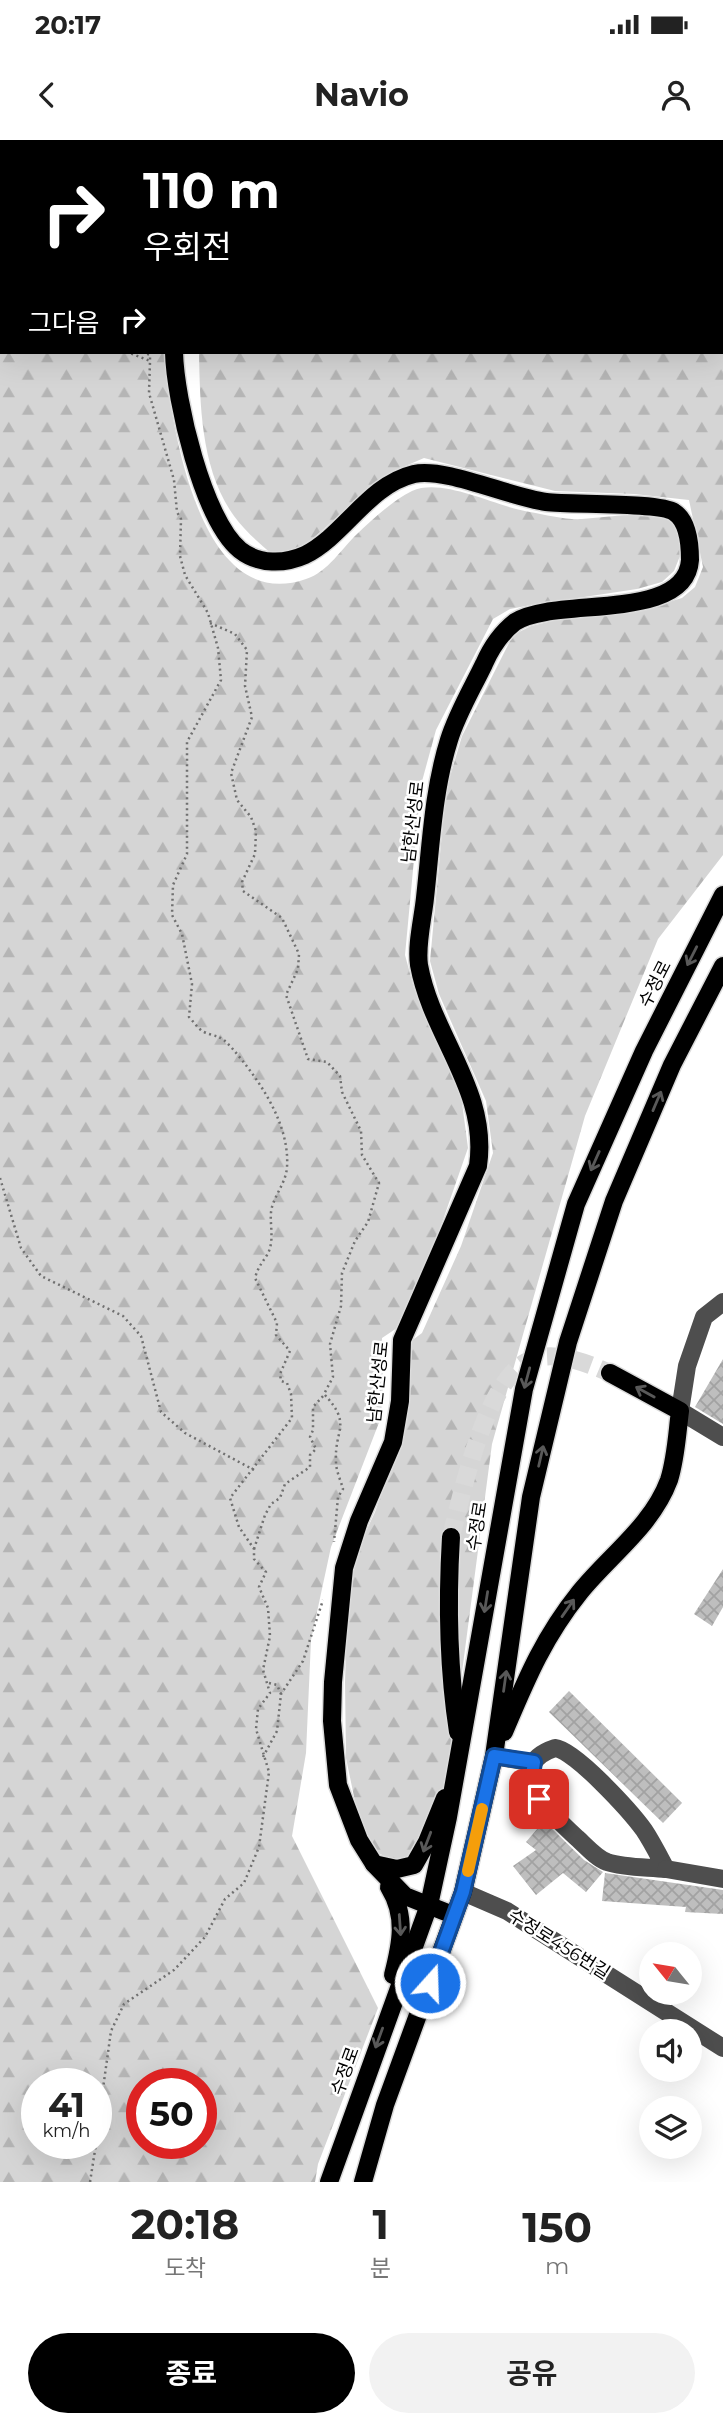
<!DOCTYPE html>
<html lang="ko">
<meta charset="utf-8">
<style>
body{margin:0;font-family:Montserrat,"Noto Sans KR",sans-serif;background:#f2f2f2;color:#222;height:100vh;display:flex;flex-direction:column;font-size:26px;white-space:nowrap}
*{box-sizing:border-box;margin:0}
p{font-size:23px;color:#767676}
.icon{flex:none;width:38px;height:38px;fill:none;stroke:currentColor;stroke-width:2;stroke-linecap:round;stroke-linejoin:round}
.map{position:relative;height:2042px;overflow:hidden}
.drawer{display:flex;flex-direction:column;background:#fff;flex:1}
.drawer>*{flex:none}
.guide{position:absolute;left:0px;top:0px;width:724px;height:214px;box-shadow:0 7px 28px #0002;background:#000;color:#fff;overflow:hidden}
.needle{width:46px;rotate:300deg}
.controls{position:absolute;left:639px;top:1802px;display:grid;gap:14px}
.controls a{display:grid;place-items:center;width:63px;height:63px;border-radius:50%;background:#fff;box-shadow:0 7px 28px #0002;font-size:35px}
.speed{position:absolute;left:21px;top:1928px;display:flex;gap:14px;font-size:35px;font-weight:700;text-align:center}
.speed>*{display:grid;place-content:center;width:91px;height:91px;border-radius:50%;background:#fff;box-shadow:0 7px 28px #0002;line-height:1}
.speed small{font-size:18px;font-weight:400}
.speed .limit{border:10px solid #d22;background:#fff;color:#111}
.pin{position:absolute;display:grid;place-items:center;width:60px;height:60px;color:#fff;margin:-30px;border-radius:14px;box-shadow:0 4px 10px #0006}
.me{position:absolute;width:77px;margin:-38px;rotate:20deg;stroke-linejoin:round;filter:drop-shadow(0 0 5px #0008)}
.turn{display:flex;align-items:center;gap:24px;height:147px;padding:0 28px;font-size:32px}
.turn .icon{width:91px;height:91px;stroke-width:2.5}
.turn b{display:block;font-size:49px;line-height:60px}
.then{display:flex;align-items:center;height:66px;padding:0 28px;background:#0003;gap:14px;font-size:26px}
.eta{display:flex;justify-content:space-evenly;align-items:center;height:119px;text-align:center}
.eta b{font-size:42px;font-weight:700;line-height:49px}
.cta{display:flex;gap:14px;margin-top:auto;padding:14px 28px}
.cta a{flex:1;height:80px;border-radius:42px;background:#000;color:#fff;font-size:28px;font-weight:700;line-height:80px;text-align:center}
.cta a+a{background:#f2f2f2;color:#222}
.status{display:flex;justify-content:space-between;align-items:center;height:49px;padding:0 35px;background:#fff;direction:ltr}
.status svg{height:19px;fill:currentColor}
header{display:flex;justify-content:space-between;align-items:center;height:91px;padding:0 28px;background:#fff;font-size:32px;font-weight:700}
.map>svg:first-child{display:block}
.forest{fill:url(#forest-firs);fill-rule:evenodd}
.building{fill:url(#building-cross-hatch)}
.lines{fill:none;stroke-linecap:round;stroke-linejoin:round}
.major-tunnel{stroke:#d9d9d9;stroke-width:18;stroke-dasharray:18 9;stroke-linecap:butt}
.major-casing{stroke:#dbdbdb;stroke-width:21}
.path{stroke:#707070;stroke-width:2.5;stroke-dasharray:2 3.5;stroke-linecap:butt}
.minor{stroke:#4e4e4e;stroke-width:18}
.major{stroke:#000;stroke-width:18}
.oneway{stroke:#595959}
.route-casing{stroke:#114b97;stroke-width:18}
.route{stroke:#1a73e8;stroke-width:12}
.slow{stroke:#f59e0b;stroke-width:12}
.labels{text-anchor:middle;dominant-baseline:central;stroke-width:5;stroke-linejoin:round;paint-order:stroke}
.street-label{font-size:18px;fill:#000;stroke:#fff}
</style>
<div class="status"><b>20:17</b><svg viewBox="0 0 49 12"><path d="M0 12V9h3v3zM5 12V6h3v6zM10 12V3h3v9zM15 12V0h3v12zM26 1h20v11H26zM47 4h2v5h-2z"/></svg></div>
<header><svg class="icon" aria-label="back" viewBox="0 0 24 24"><path d="M15 5l-7 7 7 7"/></svg>Navio<svg class="icon" aria-label="person" viewBox="0 0 24 24"><circle cx="12" cy="8" r="4"/><path d="M4 21q1-7 8-7t8 7"/></svg></header>
<div class="map">
<svg width="723" height="2042" viewBox="0 0 723 2042">
<defs>
<pattern id="forest-firs" width="22" height="20" patternUnits="userSpaceOnUse" patternTransform="scale(1.75)"><rect width="22" height="20" fill="#d5d5d5"/><path d="M5 1l3.5 6h-7zM16 11l3.5 6h-7z" fill="#b5b5b5"/></pattern>
<pattern id="building-cross-hatch" width="8" height="8" patternUnits="userSpaceOnUse" patternTransform="scale(1.75)"><rect width="8" height="8" fill="#bebebe"/><path d="M0 0l8 8M0 8l8-8" fill="none" stroke="#a2a2a2"/></pattern>
</defs>
<rect width="100%" height="100%" fill="#fff"/>
<!-- forest -->
<g class="forest">
<path d="M0,0h181l-179,2v210h162c7,70 34,265 142,227 22,-7 36,-31 51,-45 15,-14 36,-34 55,-43 31,-14 84,16 118,21 16,3 36,8 52,7 32,-2 64,-10 94,3l6,29 -8,20 -12,11 -25,7 -106,16 -21,4 -17,10 -57,111 -15,55 -16,170 9,33 47,107 7,53 -32,92 -39,88 -15,10 1,57 -3,25 -49,127 -20,93 -5,113 -14,83 86,172 -60,156 -3,18h-315zM37,1944h59v60h-59zM142,1944h59v60h-59z"/>
<path d="M210,0h427l2,2h-429z"/>
<path d="M723,133v582l-65,84 -73,177 -93,328 -43,327 -21,79 -23,18 -30,-17 -18,-40 -11,-53 -1,-76 2,-62 9,-67 19,-41 30,-86 4,-25 -2,-57 15,-11 39,-87 32,-93 -7,-52 -47,-107 -9,-33 16,-171 16,-54 51,-101 18,-9 21,-5 106,-16 24,-7 13,-11 8,-20 -14,-67 -55,-6 -79,-3 -131,-33 -30,13 -26,19 -66,58 -29,7c-14,-12 -28,-24 -39,-39 -33,-46 -34,-110 -35,-164h524z"/>
</g>
<!-- building -->
<g class="building">
<path d="M723,1219v65l-28,-17z"/>
<path d="M723,1429v38l-11,19 -18,-12z"/>
<path d="M569,1551l113,112 -19,20 -114,-111z"/>
<path d="M544,1681l40,39 19,12 -17,20 -23,-19 -27,22 -23,-29 23,-16 -10,-8z"/>
<path d="M605,1733l118,17v24l-38,-2 1,-5 -84,-6z"/>
</g>
<g class="lines">
<!-- major-tunnel -->
<path class="major-tunnel" d="M451,1397c11,-44 34,-153 75,-175 26,-14 60,1 84,11"/>
<!-- major casing -->
<g class="major-casing">
<g id="major">
<path d="M195,2v-2"/>
<path d="M174,212c1,47 29,168 66,198 19,15 45,14 65,5 40,-20 63,-70 109,-81 31,-7 95,23 132,28 25,3 114,0 128,10 14,9 16,33 16,48 -4,63 -136,36 -175,62 -14,11 -24,26 -31,42 -12,25 -27,50 -35,76 -16,51 -18,105 -24,158 -2,20 -9,47 -6,67 13,72 70,125 59,201l-76,174 -2,61 -7,41 -34,79 -15,47 -11,114 -1,39 6,64 21,55 15,24 31,32 48,19"/>
<path d="M451,1397c-4,67 -3,130 7,195"/>
<path d="M504,1592c22,-52 39,-94 76,-140 30,-37 72,-66 89,-112 7,-22 8,-46 11,-69l-70,-38"/>
<path d="M374,1724l23,5 17,-4 13,-23 18,-44"/>
<path d="M389,1747c18,29 12,57 4,88"/>
<path d="M329,2042l100,-277 19,-88 76,-428 52,-185 68,-153 79,-156"/>
<path d="M363,2042l22,-77 78,-213 31,-136 37,-259 37,-155 46,-141 58,-136 51,-99"/>
</g>
</g>
<!-- path -->
<g class="path">
<path d="M715,0l1,2"/>
<path d="M0,106l2,1"/>
<path d="M142,212l8,3v6"/>
<path d="M210,483l25,11 12,16 -2,36 7,31 -21,56 6,27 14,17 5,14 -1,23 -13,28 1,9 39,27 17,36 -1,15 -12,26 22,64 19,3 13,14 2,16 19,39 1,24 17,28 -11,39 -13,19 -13,32 -1,33 -11,38 3,33 -9,17c29,31 10,35 12,68 0,9 5,19 7,27l-5,8 -4,45"/>
<path d="M0,1038l21,70 20,28 82,40 18,20 20,76 24,21 69,37"/>
<path d="M254,1409l11,-34 6,-11 9,-6 5,-14 25,-17v-12l6,-6 -6,-12 3,-7v-23l11,-12"/>
<path d="M269,1543l8,2 4,9"/>
<path d="M263,1617l14,-26 4,-37 22,-33 20,-61"/>
<path d="M96,1999l15,-108 13,-27 50,-34 31,-33 20,-38 19,-16 15,-36 10,-75 -13,-43 2,-20 12,-16 -7,-23 7,-34 -2,-28 -9,-21 7,-15 -12,-13v-10l-15,-22 -9,-29 62,-80 -1,-24 -4,-11 -6,-2 -1,-7 10,-23 -14,-16 1,-12 -22,-45c3,-11 7,-15 12,-23 9,-15 1,-34 5,-48 4,-14 14,-25 15,-40 3,-44 -29,-89 -56,-120 -12,-13 -13,-9 -27,-15 -5,-2 -11,-11 -15,-15l3,-33 -10,-50 -10,-19 1,-30 14,-31v-112l34,-62 -3,-32 -10,-35 -23,-38 -5,-19 1,-37 -4,-7 -3,-32 -25,-87 1,-32 -23,-9"/>
<path d="M90,2042l6,-38"/>
</g>
<!-- minor -->
<g class="minor">
<path d="M723,1162l-19,15 -17,49 -7,45 43,26"/>
<path d="M555,1608c20,2 76,64 89,82 8,12 15,26 22,39 -19,-2 -41,-1 -59,-7 -11,-4 -21,-16 -30,-24 -22,-20 -79,-71 -22,-90z"/>
<path d="M494,1616l40,7"/>
<path d="M666,1729l57,10"/>
<path d="M463,1752l44,19 216,137"/>
</g>
<!-- major -->
<use href="#major" class="major"/>
</g>
<!-- one-way arrows -->
<defs><path id="oneway-shaft" d="M-6 0H5M1.5-3L5.5 0L1.5 3" fill="none" stroke-width="1.6" stroke-linecap="round" stroke-linejoin="round" transform="scale(1.75)"/></defs>
<g class="oneway">
<use href="#oneway-shaft" transform="translate(692 816) rotate(117)"/>
<use href="#oneway-shaft" transform="translate(657 961) rotate(-67)"/>
<use href="#oneway-shaft" transform="translate(595 1021) rotate(114)"/>
<use href="#oneway-shaft" transform="translate(527 1238) rotate(105)"/>
<use href="#oneway-shaft" transform="translate(645 1252) rotate(-151)"/>
<use href="#oneway-shaft" transform="translate(541 1316) rotate(-77)"/>
<use href="#oneway-shaft" transform="translate(486 1462) rotate(99)"/>
<use href="#oneway-shaft" transform="translate(568 1468) rotate(-55)"/>
<use href="#oneway-shaft" transform="translate(505 1541) rotate(-82)"/>
<use href="#oneway-shaft" transform="translate(427 1702) rotate(111)"/>
<use href="#oneway-shaft" transform="translate(400 1785) rotate(86)"/>
<use href="#oneway-shaft" transform="translate(379 1898) rotate(110)"/>
</g>
<g class="lines">
<!-- route casing -->
<g class="route-casing">
<path id="route" d="M430,1843l33,-91 31,-136 40,6 -3,20 8,17"/>
</g>
<!-- route -->
<use href="#route" class="route"/>
<!-- slow -->
<path class="slow" d="M468,1731l14,-62"/>
</g>
<g class="labels">
<!-- street labels -->
<g class="street-label">
<text transform="translate(413 682) rotate(-83)">남한산성로</text>
<text transform="translate(655 844) rotate(-63)">수정로</text>
<text transform="translate(378 1242) rotate(-84)">남한산성로</text>
<text transform="translate(477 1386) rotate(-81)">수정로</text>
<text transform="translate(559 1804) rotate(32)">수정로456번길</text>
<text transform="translate(345 1931) rotate(-70)">수정로</text>
</g>
</g>
</svg>
<div class="controls">
<a><svg class="needle" viewBox="-14 -14 28 28"><path d="M0-13l5 13h-10z" fill="#e53935"/><path d="M0 13l5-13h-10z" fill="#767676"/></svg></a>
<a><svg class="icon" aria-label="sound" viewBox="0 0 24 24"><path d="M4 9h4l5-4v14l-5-4H4zM17 9q2 3 0 6"/></svg></a>
<a><svg class="icon" aria-label="layers" viewBox="0 0 24 24"><path d="M12 4l9 5-9 5-9-5zM3 14l9 5 9-5"/></svg></a>
</div>
<div class="speed"><div>41<small>km/h</small></div><div class="limit">50</div></div>
<div class="pin" style="left:539px;top:1659px;background:#d93025"><svg class="icon" aria-label="arrive" viewBox="0 0 24 24"><path d="M6 21V4h12l-3 4 3 4H6"/></svg></div>
<svg class="me" style="left:430px;top:1843px" viewBox="-20 -20 40 40"><circle r="17" fill="#1a73e8" stroke="#fff" stroke-width="3"/><path d="M0-11L8 9 0 5-8 9z" fill="#fff"/></svg>
<div class="guide">
<div class="turn"><svg class="icon" aria-label="right" viewBox="0 0 24 24"><path d="M7 20v-9h11M14 6l5 5-5 5"/></svg><div><b>110 m</b>우회전</div></div>
<div class="then">그다음<svg class="icon" aria-label="right" viewBox="0 0 24 24"><path d="M7 20v-9h11M14 6l5 5-5 5"/></svg></div>
</div>
</div>
<section class="drawer">
<div class="eta">
<div><b>20:18</b><p>도착</p></div>
<div><b>1</b><p>분</p></div>
<div><b>150</b><p>m</p></div>
</div>
<div class="cta"><a>종료</a><a>공유</a></div>
</section>
